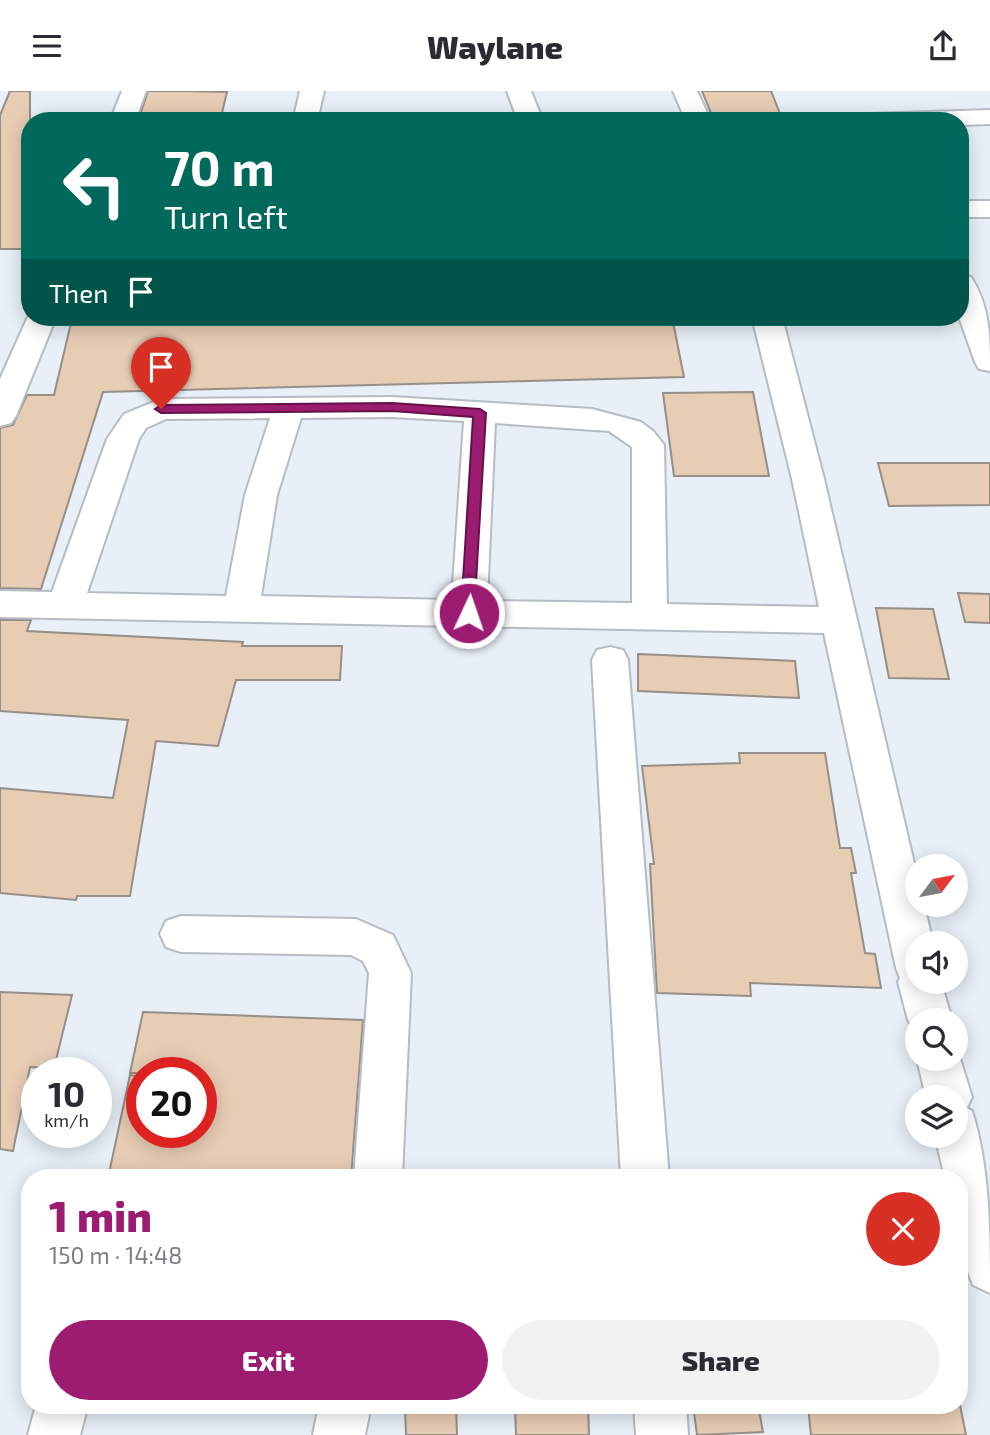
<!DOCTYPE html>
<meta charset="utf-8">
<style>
body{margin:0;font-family:"Exo 2",sans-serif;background:#f2f2f3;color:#2b2b33;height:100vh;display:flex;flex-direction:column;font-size:26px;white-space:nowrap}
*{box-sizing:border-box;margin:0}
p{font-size:23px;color:#7c7c81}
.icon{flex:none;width:38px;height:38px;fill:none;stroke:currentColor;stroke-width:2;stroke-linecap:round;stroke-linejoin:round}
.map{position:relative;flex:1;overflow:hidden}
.panel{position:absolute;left:21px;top:1078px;width:947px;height:245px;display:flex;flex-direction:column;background:#fff;border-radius:28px;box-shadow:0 4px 18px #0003}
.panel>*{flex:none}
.hud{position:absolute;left:21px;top:21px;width:948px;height:214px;border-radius:28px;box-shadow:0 4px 18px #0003;background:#00695c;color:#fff;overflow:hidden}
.needle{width:46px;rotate:58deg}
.buttons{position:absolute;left:905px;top:763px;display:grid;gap:14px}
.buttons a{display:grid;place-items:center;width:63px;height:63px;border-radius:50%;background:#fff;box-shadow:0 4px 18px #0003;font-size:35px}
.speed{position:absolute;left:21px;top:966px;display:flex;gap:14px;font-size:35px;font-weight:700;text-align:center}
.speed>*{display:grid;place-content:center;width:91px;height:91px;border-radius:50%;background:#fff;box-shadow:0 4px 18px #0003;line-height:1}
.speed small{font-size:18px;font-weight:400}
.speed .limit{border:10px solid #d22;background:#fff;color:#111}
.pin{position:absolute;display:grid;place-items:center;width:60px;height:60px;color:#fff;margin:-72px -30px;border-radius:50% 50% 50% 0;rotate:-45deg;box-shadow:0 0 7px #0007}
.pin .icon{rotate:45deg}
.me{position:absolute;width:77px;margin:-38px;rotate:3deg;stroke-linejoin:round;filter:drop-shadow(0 0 5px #0008)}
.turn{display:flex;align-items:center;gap:24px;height:147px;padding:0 28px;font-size:32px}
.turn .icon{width:91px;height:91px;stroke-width:2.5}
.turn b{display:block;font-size:49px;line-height:60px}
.then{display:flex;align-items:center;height:66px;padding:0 28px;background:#0003;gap:14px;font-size:26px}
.round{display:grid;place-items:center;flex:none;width:74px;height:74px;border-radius:37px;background:#f2f2f3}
.overview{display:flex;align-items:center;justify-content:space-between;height:119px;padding:0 28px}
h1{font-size:42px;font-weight:800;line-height:52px;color:#9c1c71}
.cta{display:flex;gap:14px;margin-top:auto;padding:14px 28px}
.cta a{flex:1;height:80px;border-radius:42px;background:#9c1c71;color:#fff;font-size:28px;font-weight:800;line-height:80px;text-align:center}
.cta a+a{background:#f2f2f3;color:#2b2b33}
header{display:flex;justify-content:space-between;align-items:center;height:91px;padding:0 28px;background:#fff;font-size:32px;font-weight:800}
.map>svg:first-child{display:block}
.building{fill:#e8cdb5;stroke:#968e88;stroke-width:2}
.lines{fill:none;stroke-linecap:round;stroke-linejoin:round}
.minor-casing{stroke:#b5bcc3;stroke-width:4}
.minor{fill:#fff;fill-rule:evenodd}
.route{fill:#9c1c71;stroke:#651249;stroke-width:2}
</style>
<header><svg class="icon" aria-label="menu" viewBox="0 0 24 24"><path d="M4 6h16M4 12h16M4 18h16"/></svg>Waylane<svg class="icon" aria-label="share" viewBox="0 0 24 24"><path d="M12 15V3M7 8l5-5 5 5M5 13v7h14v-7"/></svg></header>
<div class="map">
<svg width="990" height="1344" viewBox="0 0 990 1344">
<rect width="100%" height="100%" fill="#e8eff7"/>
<!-- building -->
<g class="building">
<path d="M10,0h20v158h-30v-134z"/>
<path d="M148,0h38l41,1 -7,29h-82z"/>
<path d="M702,0h69l10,25 -68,2z"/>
<path d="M330,226h342l12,60 -581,15 -62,197 -41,-1v-160l13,-3 14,-30h27l17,-72z"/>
<path d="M753,301l16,84h-95l-11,-83z"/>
<path d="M878,372h112v42l-101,1z"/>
<path d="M958,502l32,1v29l-25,-1z"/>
<path d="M876,517l57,1 16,70 -60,-1z"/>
<path d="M0,529h31l-4,11 216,11 -1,4h100l-2,34h-104l-18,66 -62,-5 -26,155h-53l-1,4 -76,-7v-105l113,10 15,-78 -128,-9z"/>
<path d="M638,563l157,7 4,37 -161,-7z"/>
<path d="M739,662h86l15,95h11l5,25h-5l14,80 10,1 6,34 -131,-5 1,13 -94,-3 -7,-129h4l-12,-98 98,-3z"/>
<path d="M0,901l72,3 -18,73 -24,-1 -17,84 -13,-2z"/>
<path d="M143,921l220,8 -12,158h-243l22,-103 12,2v55h59v-59h-71z"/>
<path d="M405,1314h51l1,30h-51z"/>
<path d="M515,1314h73l1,30h-73z"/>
<path d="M693,1314h65l5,27 -66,3z"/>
<path d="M808,1314h152l6,30h-155z"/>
</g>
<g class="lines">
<!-- minor casing -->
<g class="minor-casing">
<g id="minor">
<path d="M122,0h24l-11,30h-25z"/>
<path d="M300,0h24l-7,30h-24z"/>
<path d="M507,0h24l12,30h-25z"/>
<path d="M673,0h24l14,30h-25z"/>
<path d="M990,19v14l-29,1v-4h-105l3,-5 9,-2z"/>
<rect x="961" y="110" width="29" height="16"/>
<path d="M961,184l10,2c19,29 19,61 19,94l-11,-2 -4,-7 -16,-45z"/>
<path d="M30,221v5h26l-40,99 -5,7 -11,3v-47z"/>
<path d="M752,226h30l42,162 93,397v29h7l9,38h-16v39h24l11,38h-35v15l-9,-15 -10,-38 2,-4 -4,-10 -72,-335 -824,-16v-26l52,1 55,-153 17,-25 37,-15 231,-2 200,12 49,13 12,9 11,14 3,159 152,3 -27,-128zM392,326l72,4 -12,179 -191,-4 16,-101 24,-77zM270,327l-25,77 -19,101 -139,-3 52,-154 7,-11 20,-9zM495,332l114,8 23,16v156l-145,-2z"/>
<path d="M610,556l13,3 5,10 41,518h-48l-29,-518 5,-10z"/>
<path d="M181,825l175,3 37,16 18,38 -9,205h-48l15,-205 -6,-12 -12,-6 -170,-3 -15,-5 -6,-13 6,-13z"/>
<path d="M956,955l16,51 -5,11 5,3c18,57 18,120 18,182l-17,-8c-15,-35 -14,-69 -14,-107h-14l-10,-42h21v-39h-30l-9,-38h39z"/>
<path d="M36,1314h52l-8,30h-52z"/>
<path d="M319,1314h52l-6,30h-52z"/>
<path d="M634,1314h52l2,30h-52z"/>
</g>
</g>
<!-- minor -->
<use href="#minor" class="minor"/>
</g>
<!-- route -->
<path class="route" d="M392,312l88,6 6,4 -12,203h-11l-2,-3 12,-196 -81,-6 -231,2 -6,-4 6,-4z"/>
</svg>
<div class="buttons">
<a><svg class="needle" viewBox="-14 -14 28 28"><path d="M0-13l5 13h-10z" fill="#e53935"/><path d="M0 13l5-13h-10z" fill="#7c7c81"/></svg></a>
<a><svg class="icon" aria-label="sound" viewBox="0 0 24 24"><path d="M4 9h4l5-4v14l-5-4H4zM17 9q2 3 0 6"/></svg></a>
<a><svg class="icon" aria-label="search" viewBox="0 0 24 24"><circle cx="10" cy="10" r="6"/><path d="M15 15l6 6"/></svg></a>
<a><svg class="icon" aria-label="layers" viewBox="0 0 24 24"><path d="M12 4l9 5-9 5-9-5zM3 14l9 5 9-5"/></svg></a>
</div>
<div class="speed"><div>10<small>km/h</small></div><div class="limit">20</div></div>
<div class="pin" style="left:161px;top:318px;background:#d93025"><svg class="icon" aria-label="arrive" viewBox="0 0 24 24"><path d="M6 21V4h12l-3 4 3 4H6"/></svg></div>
<svg class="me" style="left:469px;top:522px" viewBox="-20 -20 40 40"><circle r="17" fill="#9c1c71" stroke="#fff" stroke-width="3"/><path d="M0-11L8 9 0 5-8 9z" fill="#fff"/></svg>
<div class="hud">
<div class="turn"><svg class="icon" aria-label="left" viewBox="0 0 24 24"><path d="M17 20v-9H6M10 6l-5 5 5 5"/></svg><div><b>70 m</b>Turn left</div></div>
<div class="then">Then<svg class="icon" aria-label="arrive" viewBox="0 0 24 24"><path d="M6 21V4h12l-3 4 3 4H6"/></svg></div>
</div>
<section class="panel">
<div class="overview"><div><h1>1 min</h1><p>150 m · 14:48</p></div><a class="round" style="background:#d93025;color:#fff"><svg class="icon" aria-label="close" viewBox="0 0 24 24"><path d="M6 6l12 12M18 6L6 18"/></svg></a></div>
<div class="cta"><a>Exit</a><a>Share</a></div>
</section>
</div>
